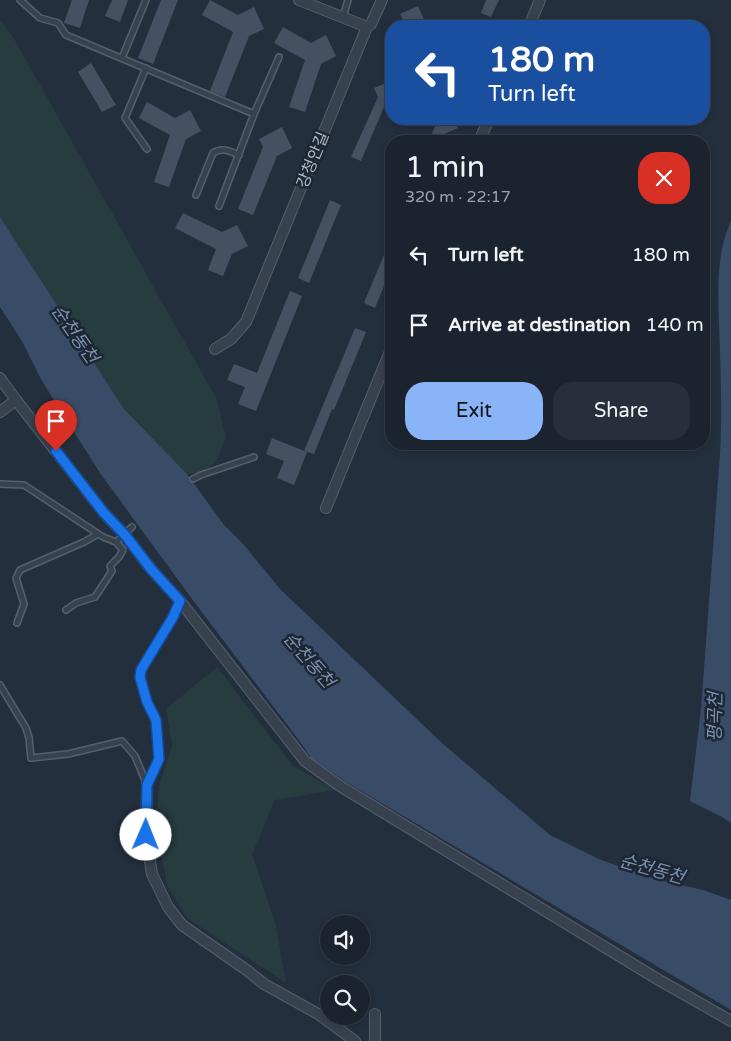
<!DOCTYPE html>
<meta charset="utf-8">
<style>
body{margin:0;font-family:"Varela Round","Noto Sans KR",sans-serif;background:#282f3a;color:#f1f3f6;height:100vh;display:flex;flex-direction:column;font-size:19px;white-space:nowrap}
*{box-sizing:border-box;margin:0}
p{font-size:16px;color:#a0a4aa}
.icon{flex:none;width:28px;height:28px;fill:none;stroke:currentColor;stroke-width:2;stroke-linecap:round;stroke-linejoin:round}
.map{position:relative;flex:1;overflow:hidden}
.details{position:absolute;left:385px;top:135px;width:325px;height:315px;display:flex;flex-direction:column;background:#1b232e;border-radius:20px;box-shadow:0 2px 8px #0003,0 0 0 1px #39404a}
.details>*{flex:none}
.hud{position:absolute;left:385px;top:20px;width:325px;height:105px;border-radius:20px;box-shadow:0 2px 8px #0003,0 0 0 1px #39404a;background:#1a4fa0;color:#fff;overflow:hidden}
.fabs{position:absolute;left:320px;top:915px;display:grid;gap:10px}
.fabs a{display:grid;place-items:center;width:50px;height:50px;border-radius:50%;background:#1b232e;box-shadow:0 2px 8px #0003,0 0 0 1px #39404a;font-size:25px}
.pin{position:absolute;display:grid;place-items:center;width:42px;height:42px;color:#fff;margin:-51px -21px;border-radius:50% 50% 50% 0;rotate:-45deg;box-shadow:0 0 5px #0007}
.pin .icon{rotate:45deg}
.me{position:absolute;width:55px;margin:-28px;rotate:1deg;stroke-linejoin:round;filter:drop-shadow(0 0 4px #0008)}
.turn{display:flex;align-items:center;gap:18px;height:105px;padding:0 20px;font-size:22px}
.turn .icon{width:65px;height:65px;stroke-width:2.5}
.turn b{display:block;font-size:35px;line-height:42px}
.round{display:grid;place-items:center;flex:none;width:52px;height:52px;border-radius:20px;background:#282f3a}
.head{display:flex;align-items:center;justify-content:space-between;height:85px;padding:0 20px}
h1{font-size:30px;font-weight:600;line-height:38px}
.primary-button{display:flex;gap:10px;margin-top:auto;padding:10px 20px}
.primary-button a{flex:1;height:58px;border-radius:20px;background:#8ab4f8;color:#111;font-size:20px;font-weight:600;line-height:58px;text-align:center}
.primary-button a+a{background:#282f3a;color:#f1f3f6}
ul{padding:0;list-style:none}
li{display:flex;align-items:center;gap:15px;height:70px;padding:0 20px}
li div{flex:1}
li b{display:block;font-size:19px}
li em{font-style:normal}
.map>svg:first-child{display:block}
.green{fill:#263c3f}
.water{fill:#394c67}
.building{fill:#455162}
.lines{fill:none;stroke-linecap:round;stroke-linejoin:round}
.lane-casing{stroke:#565f6c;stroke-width:8}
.street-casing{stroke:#565f6c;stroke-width:12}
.lane{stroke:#38414e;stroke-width:5}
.street{stroke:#38414e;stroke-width:10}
.route-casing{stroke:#114b97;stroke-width:12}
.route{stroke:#1a73e8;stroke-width:9}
.labels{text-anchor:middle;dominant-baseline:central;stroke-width:5;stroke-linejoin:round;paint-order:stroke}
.street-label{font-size:16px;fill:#b4bcc9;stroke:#1d2633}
.water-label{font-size:18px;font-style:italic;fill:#7c92b1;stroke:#1d2633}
</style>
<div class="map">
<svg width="731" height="1041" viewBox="0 0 731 1041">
<rect width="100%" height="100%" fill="#242f3e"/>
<!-- green -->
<g class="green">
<path d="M0,20l13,17 203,361 10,39 -10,25 -13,11 -16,1 -63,-65 -124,-192z"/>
<path d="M217,667l76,99 42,24 -60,10 -23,54 24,72 10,57 -99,-65 -20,-33 -11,-56 3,-43 13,-40 -6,-37z"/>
</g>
<!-- water -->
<g class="water">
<path d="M0,217l124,192 63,65 37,51 20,20 36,44 163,155 107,91 51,25 58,20 44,10 28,10v110l-385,-228 -35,-24 -10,-15 -106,-140 -95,-130 -58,-92 -20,-40 -22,-34z"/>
<path d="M731,221v602l-9,-6 -32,-16 11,-92 19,-255c2,-35 1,-69 0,-104 -1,-42 -7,-90 11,-129z"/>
</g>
<!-- building -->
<g class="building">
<path d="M72,0h17l-9,28 -16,-5z"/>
<path d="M112,0h16l-8,22 -15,-6z"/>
<path d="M161,0h17l-25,64 -15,-6z"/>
<path d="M210,0l28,15 16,-8 10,22 -15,7 -24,61 -15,-6 23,-59 -31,-17z"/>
<path d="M486,0h13l-8,17 -10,-4z"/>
<path d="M418,6l9,20h-25l2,-4 -4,-8z"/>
<path d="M283,27l28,16 15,-8 10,21 -15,8 -16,48 -16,-5 16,-47 -31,-17z"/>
<path d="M91,63l25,42 -14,7 -24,-40z"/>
<path d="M391,81v23l-7,3 -23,54 -10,-4 27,-60 -4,-9z"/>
<path d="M147,102l28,16 15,-8 11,21 -15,8 -17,48 -15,-5 16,-47 -31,-17z"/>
<path d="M433,119h21l4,9 -16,7 -2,6h-12l8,-16z"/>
<path d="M282,127l10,21 -15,8 -24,59 -15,-6 25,-62 -4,-8z"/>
<path d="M330,200l11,5 -32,78 -11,-5z"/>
<path d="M183,213l39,19 15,-7 11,21 -16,8 -9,22 -15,-6 8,-21 -41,-21z"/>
<path d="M391,238v31l-16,39 -11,-5z"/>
<path d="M290,291l12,5 -46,115 -18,-7 7,-17 -18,-7 7,-16 23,9z"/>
<path d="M355,328l11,4 -32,78 -2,-1 -18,45 -10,-3z"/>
<path d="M272,438l35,14 -13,33 -17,-7 7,-17 -18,-7z"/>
</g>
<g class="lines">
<!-- lane casing -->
<g class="lane-casing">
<g id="lane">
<path d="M20,0l20,18 18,5 8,12 188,79 25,-57"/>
<path d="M343,17l5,-17"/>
<path d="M122,58l24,-58"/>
<path d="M146,68l-21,50 22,31"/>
<path d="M196,195l17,-42c9,-6 16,-2 26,2"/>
<path d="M219,206l35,-92"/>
<path d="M193,479l8,-4 53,-18"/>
<path d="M0,484l24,1 79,52 13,5 16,-15"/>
<path d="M66,610l10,-7 19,-6 17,-26 -2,-5 9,-9 4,-7 -7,-8"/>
<path d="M17,623l7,-19 -8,-26 4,-8 64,-28 14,-8"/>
<path d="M0,685l26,43 3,10 2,20 37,-4 54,-13 13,15 12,29 12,-26 -3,-38 -9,-19 -7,-25 1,-7 32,-53 7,-15"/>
</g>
</g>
<!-- street casing -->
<g class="street-casing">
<g id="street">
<path d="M529,26l11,-26"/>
<path d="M367,27l4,-3 11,-24"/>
<path d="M479,141l10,-22"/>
<path d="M215,349l16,-10 15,-17 121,-295 -68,-27"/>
<path d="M0,378l16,22 -16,12"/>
<path d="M16,400l88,113 21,22 26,34 29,32 125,160 35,25 319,194 72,41"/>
<path d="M326,508l65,-159"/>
<path d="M147,785l-1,50 6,39 16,33 14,18 66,46 16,13 54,30 37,27"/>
<path d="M375,1041v-27"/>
</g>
</g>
<!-- lane -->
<use href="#lane" class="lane"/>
<!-- street -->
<use href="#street" class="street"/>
</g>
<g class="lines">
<!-- route casing -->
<g class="route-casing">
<path id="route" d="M56,451l48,62 21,22 26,34 29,32 -7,16 -32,53 -1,7 7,25 9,18 3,39 -12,26 -1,50"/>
</g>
<!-- route -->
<use href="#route" class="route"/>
</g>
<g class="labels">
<!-- street labels -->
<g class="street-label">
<text transform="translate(313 160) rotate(-68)">강청안길</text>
</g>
<!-- water labels -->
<g class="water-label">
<text transform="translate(75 334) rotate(55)">순천동천</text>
<text transform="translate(309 660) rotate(49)">순천동천</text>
<text transform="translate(715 717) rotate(-89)">평곡천</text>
<text transform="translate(652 869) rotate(16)">순천동천</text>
</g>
</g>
</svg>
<div class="fabs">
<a><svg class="icon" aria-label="sound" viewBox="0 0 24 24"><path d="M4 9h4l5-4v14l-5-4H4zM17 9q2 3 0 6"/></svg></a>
<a><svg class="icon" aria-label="search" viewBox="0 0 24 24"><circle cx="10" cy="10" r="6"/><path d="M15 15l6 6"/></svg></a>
</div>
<div class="pin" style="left:56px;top:451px;background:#d93025"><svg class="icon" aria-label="arrive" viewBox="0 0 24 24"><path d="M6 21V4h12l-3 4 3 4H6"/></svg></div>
<svg class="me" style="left:146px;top:835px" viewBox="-20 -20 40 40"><circle r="19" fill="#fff"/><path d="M0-13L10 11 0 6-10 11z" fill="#1a73e8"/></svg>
<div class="hud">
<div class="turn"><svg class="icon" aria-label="left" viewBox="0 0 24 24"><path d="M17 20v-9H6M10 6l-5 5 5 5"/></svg><div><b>180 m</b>Turn left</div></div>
</div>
<section class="details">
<div class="head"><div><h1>1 min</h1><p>320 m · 22:17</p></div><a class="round" style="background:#d93025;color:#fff"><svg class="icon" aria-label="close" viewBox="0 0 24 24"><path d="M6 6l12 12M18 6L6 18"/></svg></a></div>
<ul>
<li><svg class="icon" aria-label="left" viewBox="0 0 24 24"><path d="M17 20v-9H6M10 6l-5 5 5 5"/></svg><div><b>Turn left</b></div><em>180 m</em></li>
<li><svg class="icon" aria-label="arrive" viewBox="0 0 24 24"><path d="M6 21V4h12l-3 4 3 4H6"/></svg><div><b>Arrive at destination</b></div><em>140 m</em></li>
</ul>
<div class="primary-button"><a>Exit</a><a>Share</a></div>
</section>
</div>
